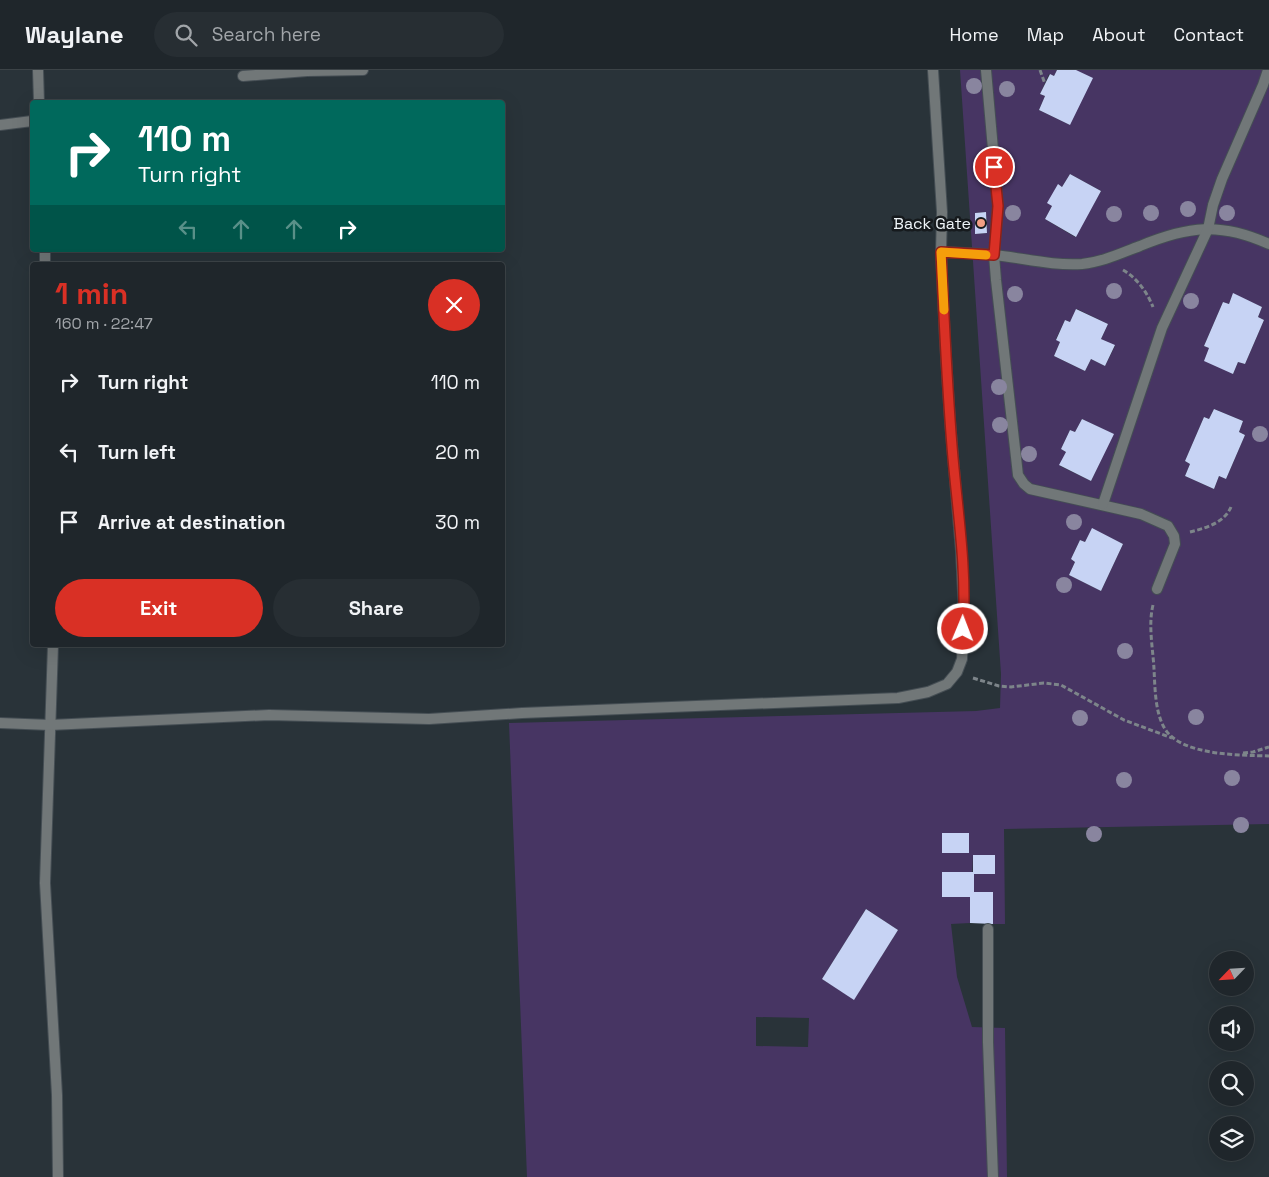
<!DOCTYPE html>
<meta charset="utf-8">
<style>
body{margin:0;font-family:"Space Grotesk",sans-serif;background:#272e33;color:#f1f3f6;height:100vh;display:flex;flex-direction:column;font-size:19px;white-space:nowrap}
*{box-sizing:border-box;margin:0}
p{font-size:16px;color:#a1a5a9}
.icon{flex:none;width:28px;height:28px;fill:none;stroke:currentColor;stroke-width:2;stroke-linecap:round;stroke-linejoin:round}
.map{position:relative;flex:1;overflow:hidden}
.details{position:absolute;left:30px;top:192px;width:475px;height:385px;display:flex;flex-direction:column;background:#1f262b;border-radius:5px;box-shadow:0 5px 20px #0002,0 0 0 1px #3c4347}
.details>*{flex:none}
.top-card{position:absolute;left:30px;top:30px;width:475px;height:152px;border-radius:5px;box-shadow:0 5px 20px #0002,0 0 0 1px #3c4347;background:#00695c;color:#fff;overflow:hidden}
.needle{width:32px;rotate:245deg}
.controls{position:absolute;left:1209px;top:881px;display:grid;gap:10px}
.controls a{display:grid;place-items:center;width:45px;height:45px;border-radius:50%;background:#1f262b;box-shadow:0 5px 20px #0002,0 0 0 1px #3c4347;font-size:25px}
.pin{position:absolute;display:grid;place-items:center;width:42px;height:42px;color:#fff;margin:-21px;border:2px solid #fff;border-radius:50%;box-shadow:0 1px 5px #0007}
.me{position:absolute;width:55px;margin:-28px;rotate:1deg;stroke-linejoin:round;filter:drop-shadow(0 0 4px #0008)}
.turn{display:flex;align-items:center;gap:18px;height:105px;padding:0 25px;font-size:22px}
.turn .icon{width:65px;height:65px;stroke-width:2.5}
.turn b{display:block;font-size:35px;line-height:42px}
.lanes{display:flex;align-items:center;height:48px;padding:0 25px;background:#0003;justify-content:center;gap:25px;direction:ltr}
.lanes .off{opacity:.35}
.round{display:grid;place-items:center;flex:none;width:52px;height:52px;border-radius:26px;background:#272e33}
.headline{display:flex;align-items:center;justify-content:space-between;height:85px;padding:0 25px}
h1{font-size:30px;font-weight:700;line-height:38px;color:#d93025}
.action{display:flex;gap:10px;margin-top:auto;padding:10px 25px}
.action a{flex:1;height:58px;border-radius:30px;background:#d93025;color:#fff;font-size:20px;font-weight:700;line-height:58px;text-align:center}
.action a+a{background:#272e33;color:#f1f3f6}
ul{padding:0;list-style:none}
li{display:flex;align-items:center;gap:15px;height:70px;padding:0 25px}
li div{flex:1}
li b{display:block;font-size:19px}
li em{font-style:normal}
header{display:flex;align-items:center;gap:30px;box-sizing:border-box;height:70px;padding:0 25px;background:#1f262b;border-bottom:1px solid #3c4347}
header strong{font-size:24px}
nav{display:flex;gap:28px;margin-inline-start:auto;font-size:18px}
.search{width:350px;height:45px;background:#272e33;display:flex;align-items:center;gap:12px;box-sizing:border-box;padding:0 18px;border-radius:28px;color:#a1a5a9;font-size:19px}
.map>svg:first-child{display:block}
.green{fill:#473563;fill-rule:evenodd}
.building{fill:#c7d3f4}
.lines{fill:none;stroke-linecap:round;stroke-linejoin:round}
.lane-casing{stroke:#454e54;stroke-width:12}
.street-casing{stroke:#454e54;stroke-width:12}
.path{stroke:#7d858a;stroke-width:3;stroke-dasharray:5 2.5;stroke-linecap:butt}
.lane{stroke:#717778;stroke-width:10}
.street{stroke:#717778;stroke-width:10}
.tree{fill:#89859f}
.route-casing{stroke:#8d1f18;stroke-width:12}
.route{stroke:#d93025;stroke-width:9}
.slow{stroke:#f59e0b;stroke-width:9}
.poi-dot{fill:#f39f84;stroke:#161a1d;stroke-width:2}
.labels{text-anchor:middle;dominant-baseline:central;stroke-width:5;stroke-linejoin:round;paint-order:stroke}
.poi-label{font-size:16px;fill:#eef4f8;stroke:#161a1d;text-anchor:end}
</style>
<header>
<strong>Waylane</strong>
<div class="search"><svg class="icon" aria-label="search" viewBox="0 0 24 24"><circle cx="10" cy="10" r="6"/><path d="M15 15l6 6"/></svg>Search here</div>
<nav><a>Home</a><a>Map</a><a>About</a><a>Contact</a></nav>
</header>
<div class="map">
<svg width="1269" height="1107" viewBox="0 0 1269 1107">
<rect width="100%" height="100%" fill="#293339"/>
<!-- green -->
<path class="green" d="M960,0h97l-3,6 -5,-2 -9,20 5,2 -6,14 31,15 6,-55h193v754l-265,5 1,95h-12v-32h-19v-18h21v-19h-22l-3,68 -19,1 6,53 15,50 33,1 2,149h-480l-18,-454 467,-12 24,-3 1,-34zM1070,104l31,17 -26,46 -30,-18 7,-13 -4,-3 10,-18 4,2zM986,142l1,21 -12,1v-21zM1233,224l29,13 -4,10 6,3 -19,44 -7,-2 -5,12 -24,-26 -5,-2 19,-44 6,2zM1077,239l31,15 -7,15 14,7 -10,20 -14,-7 -6,12 -31,-15 6,-14 -4,-3 9,-19 5,2zM1214,339l29,12 -4,11 6,3 -19,44 -7,-3 -5,13 -29,-13 5,-12 -5,-3 19,-44 5,2zM1082,349l31,15 -22,47 -31,-15 6,-14 -5,-3 9,-19 5,2zM1092,459l31,15 -22,47 -32,-16 6,-13 -4,-3 9,-19 5,2zM866,839l32,21 -44,69 -32,-20zM756,947l53,1 -1,29 -52,-1z"/>
<!-- building -->
<g class="building">
<path d="M1057,0h19l17,8 -23,47 -31,-15 6,-14 -5,-2 10,-20 4,2z"/>
<path d="M1070,104l31,17 -25,46 -31,-18 7,-13 -5,-3 11,-19 4,3z"/>
<path d="M986,142l1,21 -12,1v-21z"/>
<path d="M1233,223l29,14 -4,10 6,3 -19,44 -7,-2 -5,12 -29,-13 5,-13 -5,-2 19,-44 6,2z"/>
<path d="M1076,239l32,15 -7,15 14,6 -10,21 -14,-7 -6,12 -31,-15 6,-14 -4,-2 9,-20 5,2z"/>
<path d="M1214,339l29,12 -4,11 6,3 -19,44 -7,-3 -5,13 -29,-13 5,-12 -5,-3 19,-44 5,2z"/>
<path d="M1082,349l32,15 -23,47 -32,-16 7,-13 -5,-3 9,-19 5,2z"/>
<path d="M1092,458l31,16 -22,47 -32,-16 6,-13 -4,-3 9,-19 5,2z"/>
<rect x="942" y="763" width="27" height="20"/>
<path d="M973,785h22v19h-21v18h19v32l-23,-1v-26h-28v-25h31z"/>
<path d="M866,839l32,21 -44,70 -32,-21z"/>
</g>
<g class="lines">
<!-- lane casing -->
<g class="lane-casing">
<g id="lane">
<path d="M986,0l12,136 -4,49 2,25 22,195 6,9 6,5 111,25 27,12 6,10 1,8 -18,45"/>
<path d="M243,6l64,-5 56,-1"/>
<path d="M0,55l32,-4"/>
<path d="M941,182c18,1 36,1 53,3 29,3 59,11 88,9 21,-2 39,-11 58,-18 48,-20 81,-24 129,-2"/>
<path d="M1103,434l59,-176 46,-99 5,-24 9,-26 41,-94 5,-15"/>
</g>
</g>
<!-- street casing -->
<g class="street-casing">
<g id="street">
<path d="M38,0l1,32"/>
<path d="M45,180v15"/>
<path d="M53,575l-8,238 12,212 1,82"/>
<path d="M0,653l50,2 219,-10 160,4 93,-6 376,-15 30,-6 19,-8 10,-12 5,-13 2,-46 -3,-62 -11,-130 -5,-80 -4,-89 1,-40 -9,-142"/>
<path d="M988,859v113l5,135"/>
</g>
</g>
<!-- path -->
<g class="path">
<path d="M1040,0l5,14"/>
<path d="M1123,200c14,8 24,22 30,37"/>
<path d="M1190,462c16,-4 34,-9 41,-25"/>
<path d="M1153,535c-5,20 0,44 1,64 1,19 1,44 11,60 17,27 75,26 104,27"/>
<path d="M973,608l26,8 12,1 33,-4 17,2 63,35 48,18"/>
<path d="M1243,683l10,-1 16,-5"/>
</g>
<!-- lane -->
<use href="#lane" class="lane"/>
<!-- street -->
<use href="#street" class="street"/>
</g>
<!-- trees -->
<g class="tree">
<circle cx="974" cy="16" r="8"/>
<circle cx="1007" cy="19" r="8"/>
<circle cx="1188" cy="139" r="8"/>
<circle cx="1013" cy="143" r="8"/>
<circle cx="1151" cy="143" r="8"/>
<circle cx="1227" cy="143" r="8"/>
<circle cx="1114" cy="144" r="8"/>
<circle cx="1114" cy="221" r="8"/>
<circle cx="1015" cy="224" r="8"/>
<circle cx="1191" cy="231" r="8"/>
<circle cx="999" cy="317" r="8"/>
<circle cx="1000" cy="355" r="8"/>
<circle cx="1260" cy="364" r="8"/>
<circle cx="1029" cy="384" r="8"/>
<circle cx="1074" cy="452" r="8"/>
<circle cx="1064" cy="515" r="8"/>
<circle cx="1125" cy="581" r="8"/>
<circle cx="1196" cy="647" r="8"/>
<circle cx="1080" cy="648" r="8"/>
<circle cx="1232" cy="708" r="8"/>
<circle cx="1124" cy="710" r="8"/>
<circle cx="1241" cy="755" r="8"/>
<circle cx="1094" cy="764" r="8"/>
</g>
<g class="lines">
<!-- route casing -->
<g class="route-casing">
<path id="route" d="M963,559c4,-57 -5,-115 -10,-171 -6,-69 -9,-138 -12,-206l53,3 4,-49 -4,-39"/>
</g>
<!-- route -->
<use href="#route" class="route"/>
<!-- slow -->
<path class="slow" d="M944,240l-3,-58 45,3"/>
</g>
<!-- markers -->
<circle class="poi-dot" cx="981" cy="153" r="5"/>
<g class="labels">
<!-- poi labels -->
<g class="poi-label">
<text x="971" y="153">Back Gate</text>
</g>
</g>
</svg>
<div class="controls">
<a><svg class="needle" viewBox="-14 -14 28 28"><path d="M0-13l5 13h-10z" fill="#e53935"/><path d="M0 13l5-13h-10z" fill="#a1a5a9"/></svg></a>
<a><svg class="icon" aria-label="sound" viewBox="0 0 24 24"><path d="M4 9h4l5-4v14l-5-4H4zM17 9q2 3 0 6"/></svg></a>
<a><svg class="icon" aria-label="search" viewBox="0 0 24 24"><circle cx="10" cy="10" r="6"/><path d="M15 15l6 6"/></svg></a>
<a><svg class="icon" aria-label="layers" viewBox="0 0 24 24"><path d="M12 4l9 5-9 5-9-5zM3 14l9 5 9-5"/></svg></a>
</div>
<div class="pin" style="left:994px;top:97px;background:#d93025"><svg class="icon" aria-label="arrive" viewBox="0 0 24 24"><path d="M6 21V4h12l-3 4 3 4H6"/></svg></div>
<svg class="me" style="left:963px;top:559px" viewBox="-20 -20 40 40"><circle r="17" fill="#d93025" stroke="#fff" stroke-width="3"/><path d="M0-11L8 9 0 5-8 9z" fill="#fff"/></svg>
<div class="top-card">
<div class="turn"><svg class="icon" aria-label="right" viewBox="0 0 24 24"><path d="M7 20v-9h11M14 6l5 5-5 5"/></svg><div><b>110 m</b>Turn right</div></div>
<div class="lanes"><svg class="icon off" aria-label="left" viewBox="0 0 24 24"><path d="M17 20v-9H6M10 6l-5 5 5 5"/></svg><svg class="icon off" aria-label="ahead" viewBox="0 0 24 24"><path d="M12 20V5M6 11l6-6 6 6"/></svg><svg class="icon off" aria-label="ahead" viewBox="0 0 24 24"><path d="M12 20V5M6 11l6-6 6 6"/></svg><svg class="icon" aria-label="right" viewBox="0 0 24 24"><path d="M7 20v-9h11M14 6l5 5-5 5"/></svg></div>
</div>
<section class="details">
<div class="headline"><div><h1>1 min</h1><p>160 m · 22:47</p></div><a class="round" style="background:#d93025;color:#fff"><svg class="icon" aria-label="close" viewBox="0 0 24 24"><path d="M6 6l12 12M18 6L6 18"/></svg></a></div>
<ul>
<li><svg class="icon" aria-label="right" viewBox="0 0 24 24"><path d="M7 20v-9h11M14 6l5 5-5 5"/></svg><div><b>Turn right</b></div><em>110 m</em></li>
<li><svg class="icon" aria-label="left" viewBox="0 0 24 24"><path d="M17 20v-9H6M10 6l-5 5 5 5"/></svg><div><b>Turn left</b></div><em>20 m</em></li>
<li><svg class="icon" aria-label="arrive" viewBox="0 0 24 24"><path d="M6 21V4h12l-3 4 3 4H6"/></svg><div><b>Arrive at destination</b></div><em>30 m</em></li>
</ul>
<div class="action"><a>Exit</a><a>Share</a></div>
</section>
</div>
